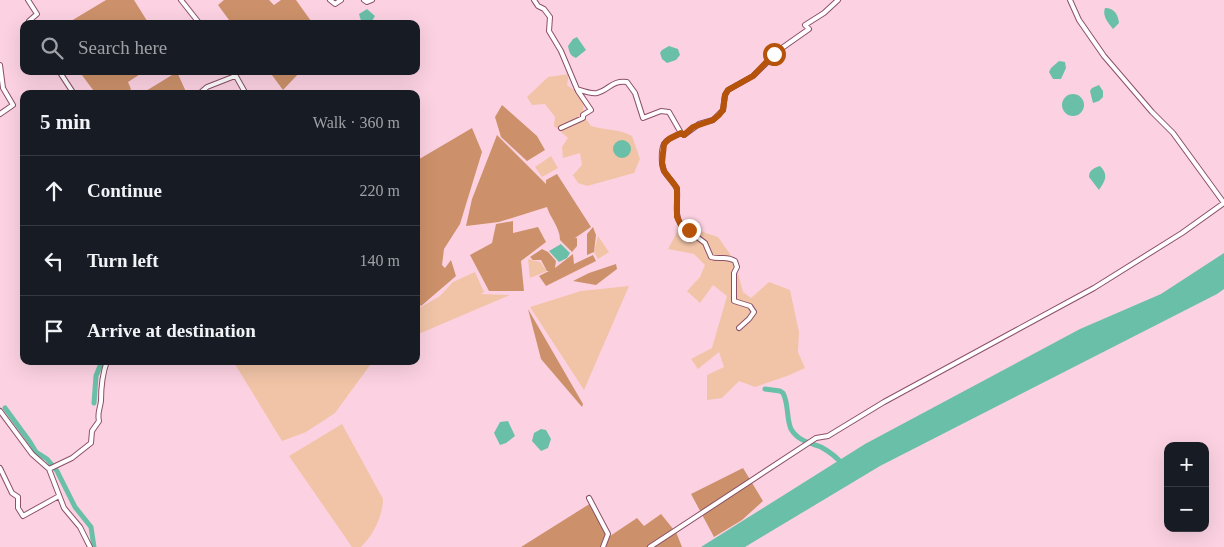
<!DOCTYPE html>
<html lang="en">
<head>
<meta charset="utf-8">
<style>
  :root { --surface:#171b24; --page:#242831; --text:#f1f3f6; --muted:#9ea1a6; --line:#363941 }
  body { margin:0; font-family:"Times New Roman",serif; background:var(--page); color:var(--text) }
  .controls { position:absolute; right:15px; bottom:15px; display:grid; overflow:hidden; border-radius:10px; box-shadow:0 5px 20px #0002 }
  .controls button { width:45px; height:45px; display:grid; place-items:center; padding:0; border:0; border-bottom:1px solid var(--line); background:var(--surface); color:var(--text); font:25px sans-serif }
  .stop { position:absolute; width:15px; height:15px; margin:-11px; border:4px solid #b45309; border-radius:50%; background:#fff }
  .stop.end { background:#b45309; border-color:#fff; box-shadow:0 1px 5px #0008 }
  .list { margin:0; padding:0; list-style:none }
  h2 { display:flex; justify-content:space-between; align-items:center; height:65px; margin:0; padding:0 20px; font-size:21px }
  h2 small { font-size:16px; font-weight:400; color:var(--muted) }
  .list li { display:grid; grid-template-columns:32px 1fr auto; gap:15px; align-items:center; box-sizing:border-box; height:70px; padding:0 20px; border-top:1px solid var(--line) }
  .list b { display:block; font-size:19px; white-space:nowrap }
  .list em { font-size:16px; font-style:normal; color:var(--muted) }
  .icon { flex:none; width:28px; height:28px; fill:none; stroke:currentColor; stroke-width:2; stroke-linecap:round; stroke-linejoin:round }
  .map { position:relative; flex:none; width:1224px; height:547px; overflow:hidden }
  .search { position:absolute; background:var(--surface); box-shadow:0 5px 20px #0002; left:20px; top:20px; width:400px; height:55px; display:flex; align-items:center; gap:12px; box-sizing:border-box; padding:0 18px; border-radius:10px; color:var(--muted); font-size:19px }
  .panel { position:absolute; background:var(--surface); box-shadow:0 5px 20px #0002; left:20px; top:90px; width:400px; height:275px; border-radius:10px }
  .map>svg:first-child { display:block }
  .green { fill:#f1c4a7 }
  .forest { fill:#cc916a }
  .water { fill:#6abfa8 }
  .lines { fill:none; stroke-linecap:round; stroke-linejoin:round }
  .canal { stroke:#6abfa8; stroke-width:5 }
  .minor-casing { stroke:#8b5068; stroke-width:6 }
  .minor { stroke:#fff; stroke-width:4 }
  .route { stroke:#b45309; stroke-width:6 }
</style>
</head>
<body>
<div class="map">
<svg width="1224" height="547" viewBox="0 0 1224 547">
  <rect width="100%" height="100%" fill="#fcd2e2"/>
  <path class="green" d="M569 74 567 85 584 97 583 115 591 126C607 131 617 128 632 136L640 159 634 173 587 186 578 183 573 175 582 165 580 153 563 158 562 147 568 138 554 126 555 117 545 104 532 105 527 97 548 77Z
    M551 156 558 168 542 177 535 167Z
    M681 225 718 237 735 261 743 292 751 298 769 282 790 290 799 332 798 352 805 368 787 376 755 387 739 381 722 398 707 400V375L724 367 719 352 698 369 691 359 712 348 727 296 713 285 700 303 687 291 700 277 705 265 694 254 668 249Z
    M598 236 609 252 598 259 594 252Z
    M528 259 540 262 547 271 530 278Z
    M475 272 484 292 481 294 510 295 416 335V310L440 296 453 282Z
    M629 286 584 390 530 307 581 291Z
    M233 361H373L335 413 306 432 282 441Z
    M342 424 383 499C383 515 373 536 361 547H352L289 456Z"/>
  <path class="forest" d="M106 0H134L149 24H66Z
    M224 0H269L274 5 281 0H296L311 21 321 24H232L218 5Z
    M79 71H145L128 82 131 89 126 94H96Z
    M269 71H301L283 90Z
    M177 72 187 94H141Z
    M502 105 537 136 545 150 527 161 501 137 495 117Z
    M472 128 482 152 460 224 444 249 442 265 445 268 451 260 456 276 421 306 416 301 418 296H416V235L421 240 416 234V161Z
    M497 135 546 184V180L557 174 591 227 575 238H577V246L572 252 560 240C560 227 550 218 547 207L499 222 466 226 472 199Z
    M513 221V233L538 227 546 242 521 261 524 291H489L470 255 492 243 496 224Z
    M593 227 596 235 594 252 587 255V234Z
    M542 249 548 252 556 261 555 268 573 254 574 264 593 255 596 261 546 286 539 276 549 271H547L541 260H533L530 257Z
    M616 264 617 269 596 285 573 281 589 273Z
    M528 309 583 404 582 407 541 359Z
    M743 468 763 501 742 520 714 537 691 494Z
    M591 503 607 534 602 547H521Z
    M661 514 674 530 648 547H604L608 535 610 536 637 518 644 526Z
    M676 532 682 547H651Z"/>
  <path class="water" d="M1105 8C1115 8 1118 15 1119 23L1113 29C1108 23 1102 16 1105 8Z
    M367 9 375 16 370 24H362L359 14Z
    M577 37 586 50 576 58C570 56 569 51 568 46L573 39Z
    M669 46 678 49 680 55 676 60 667 63 662 59 660 53 662 50Z
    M1059 61 1065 62 1066 68 1061 79H1053L1049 72 1051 68Z
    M1099 85 1103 91V97L1099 101 1093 103 1090 91 1092 88Z
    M1062 105a11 11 0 1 1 22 0a11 11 0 1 1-22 0Z
    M613 149a9 9 0 1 1 18 0a9 9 0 1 1-18 0Z
    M1100 166C1109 175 1105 181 1099 190L1089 177C1089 170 1094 168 1100 166Z
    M561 244 570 253 567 258 559 262 549 251Z
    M1224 253V289L1217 294 880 466 745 547H701L865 444 1080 329 1161 294Z
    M508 421 515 436 506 443 500 445 494 433 500 422Z
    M541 429 546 430 551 439 548 448 541 451 532 441 534 433Z"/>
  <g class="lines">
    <path class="canal" d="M765 389 780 391 783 393C789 404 786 418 791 429 798 441 810 443 821 447 830 452 837 457 843 465
      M94 403 96 376 102 361
      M5 408 30 442 36 452 47 459 57 471 75 507 91 527 94 547"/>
    <defs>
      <path id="minor" d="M28 0 37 14 29 21 31 24
        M181 0 200 24
        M330 0 335 4 341 0
        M364 0 367 2 372 0
        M534 0 538 6 544 9 550 17 549 31 561 51 577 89C583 91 591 94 597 93 609 90 612 80 627 82L635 93 643 118 661 111 669 112 681 133
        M1070 0 1079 20 1104 56 1152 112 1173 133 1224 203
        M0 65 3 88 13 105 0 114
        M59 71 74 94
        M233 71 246 94
        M199 94 207 87 235 76
        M561 128 583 118V115L591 110 578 91
        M739 328 749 319 754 312 750 306 734 301V273L737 267 735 261C726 255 720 260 711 257L705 243 681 225C674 214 678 203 677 190 676 184 667 177 664 171 661 164 661 150 664 144 667 138 676 136 681 133L684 135 699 124 713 120 723 110 725 95 728 90 753 76 782 48 809 29 805 25 824 13 838 0
        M0 411 32 454 49 469 64 508 80 527 90 547
        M0 468 12 493 18 497V508L23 516 59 496
        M49 469 72 458 91 443 92 431 99 421C97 413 100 409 101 401 101 387 102 375 107 361
        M589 498 608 534 603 547
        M650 547 816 438 828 436 884 402 1094 288 1182 233 1224 203"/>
    </defs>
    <use href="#minor" class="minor-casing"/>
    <use href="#minor" class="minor"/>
  </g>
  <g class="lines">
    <path class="route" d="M689 230 681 225 677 217V188L664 171 662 163 664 144 669 139 681 133 684 135 693 127 713 120 719 115 723 110 725 95 728 90 753 76 774 54"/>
  </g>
</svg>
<div class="controls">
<button>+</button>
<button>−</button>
</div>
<div class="stop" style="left:774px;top:54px"></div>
<div class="stop end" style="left:689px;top:230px"></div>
<div class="search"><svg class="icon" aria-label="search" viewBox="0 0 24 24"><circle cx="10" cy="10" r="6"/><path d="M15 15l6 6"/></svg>Search here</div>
<section class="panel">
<h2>5 min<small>Walk · 360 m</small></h2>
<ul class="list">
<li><svg class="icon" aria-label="ahead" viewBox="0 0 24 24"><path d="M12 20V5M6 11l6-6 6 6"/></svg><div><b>Continue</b></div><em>220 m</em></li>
<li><svg class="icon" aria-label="left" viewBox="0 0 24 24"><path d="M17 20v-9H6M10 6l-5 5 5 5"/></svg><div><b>Turn left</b></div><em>140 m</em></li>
<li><svg class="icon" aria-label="arrive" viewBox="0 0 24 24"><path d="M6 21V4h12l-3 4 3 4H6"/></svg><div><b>Arrive at destination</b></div></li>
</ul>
</section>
</div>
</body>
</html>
